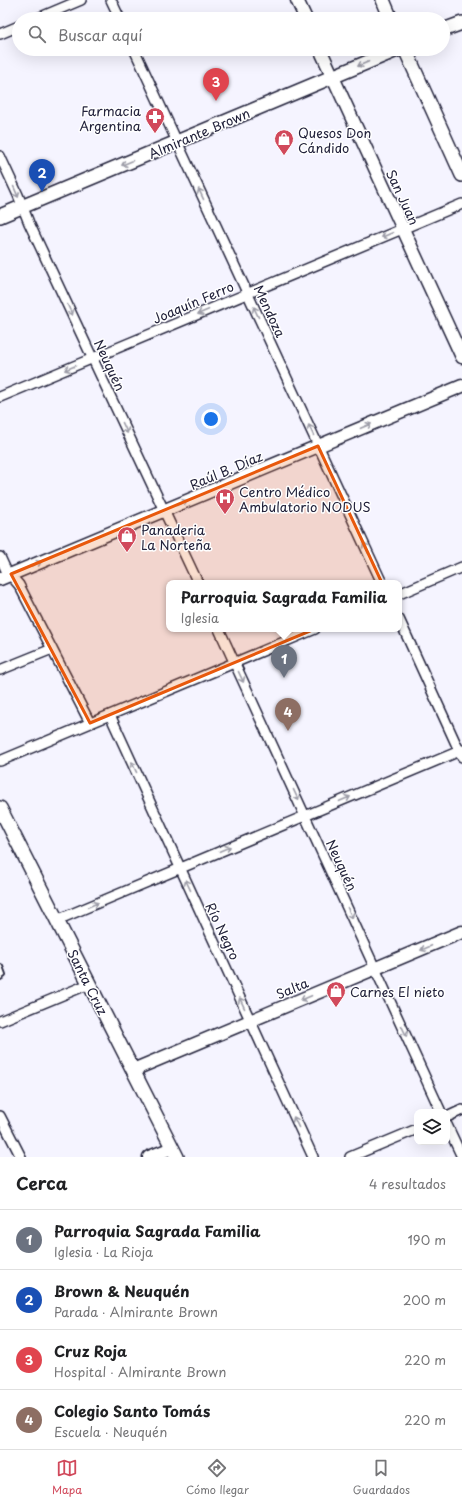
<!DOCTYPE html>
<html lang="es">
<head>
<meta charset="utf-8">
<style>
  :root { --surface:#fff; --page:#f2f2f2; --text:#202124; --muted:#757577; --line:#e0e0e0; --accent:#d1495b }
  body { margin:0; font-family:"Playpen Sans",sans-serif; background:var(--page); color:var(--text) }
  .controls { position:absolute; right:12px; bottom:12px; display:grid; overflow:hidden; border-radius:8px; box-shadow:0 4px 16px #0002 }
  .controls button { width:36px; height:36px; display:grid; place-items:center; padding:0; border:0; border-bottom:1px solid var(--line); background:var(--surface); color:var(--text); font:20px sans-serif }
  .you { position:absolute; left:211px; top:419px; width:14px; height:14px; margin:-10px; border:3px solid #fff; border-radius:50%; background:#1a73e8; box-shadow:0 0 0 6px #1a73e833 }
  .badge { display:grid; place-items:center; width:26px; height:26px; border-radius:50%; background:var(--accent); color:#fff; font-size:13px; font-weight:700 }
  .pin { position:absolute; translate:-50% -33px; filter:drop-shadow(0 1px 2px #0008) }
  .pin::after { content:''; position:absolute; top:21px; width:14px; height:12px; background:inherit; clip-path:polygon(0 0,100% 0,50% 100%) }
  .popup { position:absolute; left:166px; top:580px; width:236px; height:52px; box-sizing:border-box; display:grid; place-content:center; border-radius:8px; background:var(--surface); filter:drop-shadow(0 1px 3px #0005); font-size:13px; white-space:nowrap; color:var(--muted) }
  .popup b { font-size:15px; color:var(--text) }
  .popup::after { content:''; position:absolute; left:50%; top:100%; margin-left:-8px; border:8px solid transparent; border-top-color:var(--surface) }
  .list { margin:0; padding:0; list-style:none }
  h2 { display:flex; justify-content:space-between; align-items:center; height:52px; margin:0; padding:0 16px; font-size:17px }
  h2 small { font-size:13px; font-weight:400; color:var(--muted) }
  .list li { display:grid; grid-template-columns:26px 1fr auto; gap:12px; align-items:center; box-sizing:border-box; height:60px; padding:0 16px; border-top:1px solid var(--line) }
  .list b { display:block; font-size:15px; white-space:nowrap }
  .list p { margin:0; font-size:13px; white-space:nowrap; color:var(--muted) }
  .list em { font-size:13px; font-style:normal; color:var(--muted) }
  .icon { flex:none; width:22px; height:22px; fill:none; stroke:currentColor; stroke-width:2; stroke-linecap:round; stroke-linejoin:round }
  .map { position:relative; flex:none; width:462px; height:1157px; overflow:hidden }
  .search { position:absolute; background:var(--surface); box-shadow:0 4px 16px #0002; left:12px; right:12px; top:12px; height:44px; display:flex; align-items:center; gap:10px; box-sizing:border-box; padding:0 14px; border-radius:22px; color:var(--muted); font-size:15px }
  .sheet { height:292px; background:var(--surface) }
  nav { display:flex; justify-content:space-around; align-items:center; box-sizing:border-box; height:56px; border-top:1px solid var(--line); background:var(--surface); font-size:11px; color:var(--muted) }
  nav a { display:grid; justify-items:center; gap:2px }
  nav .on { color:var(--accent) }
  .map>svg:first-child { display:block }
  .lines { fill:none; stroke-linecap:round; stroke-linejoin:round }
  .service-casing { stroke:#22223b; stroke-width:8 }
  .minor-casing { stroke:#22223b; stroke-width:12 }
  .tertiary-casing { stroke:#22223b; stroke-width:15 }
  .secondary-casing { stroke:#22223b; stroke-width:16 }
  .service { stroke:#fff; stroke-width:4.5 }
  .minor { stroke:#fff; stroke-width:9 }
  .tertiary { stroke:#fff; stroke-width:12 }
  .secondary { stroke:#fff; stroke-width:13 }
  .oneway { stroke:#9c9ca7 }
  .marked { fill:#e8590c; fill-opacity:0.2; stroke:#e8590c; stroke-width:3; stroke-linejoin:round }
  .labels { text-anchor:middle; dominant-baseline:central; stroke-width:3; stroke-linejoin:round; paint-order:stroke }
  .poi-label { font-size:13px; fill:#22223b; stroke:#fff; text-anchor:start }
  .street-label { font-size:13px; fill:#22223b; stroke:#fff }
</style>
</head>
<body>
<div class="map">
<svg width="462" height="1157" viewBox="0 0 462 1157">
  <rect width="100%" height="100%" fill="#f5f4ff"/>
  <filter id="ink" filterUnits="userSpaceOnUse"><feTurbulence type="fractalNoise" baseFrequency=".025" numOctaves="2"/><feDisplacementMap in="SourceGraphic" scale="8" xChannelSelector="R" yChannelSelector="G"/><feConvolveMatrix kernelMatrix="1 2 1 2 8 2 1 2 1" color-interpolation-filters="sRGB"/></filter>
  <g filter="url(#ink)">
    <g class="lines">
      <defs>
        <path id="service" d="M0 967 3 975 0 977"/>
        <path id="minor" d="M111 0 120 19
          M36 19 81 0
          M0 34 19 26
          M134 49 382 583
          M0 156 18 195 29 223 198 583
          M0 397 462 204
          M0 557 6 570 19 585 90 723
          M399 594 462 567
          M399 619 462 757
          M219 629 441 1112
          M0 670 52 649
          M110 715 313 1157
          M0 761 315 629
          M57 920 462 750
          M0 1021 89 984
          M0 1116 21 1157
          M447 1117 462 1110
          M447 1125 462 1157
          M350 1157 417 1129"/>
        <path id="tertiary" d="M297 0 306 19
          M320 49 462 357
          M0 579 462 386
          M133 1070 462 932
          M149 1157 172 1148"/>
        <path id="secondary" d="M383 0 391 19
          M443 30 462 23
          M405 49 462 175
          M0 216 399 49
          M0 808 177 1157"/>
      </defs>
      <use href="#service" class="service-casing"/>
      <use href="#minor" class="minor-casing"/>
      <use href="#tertiary" class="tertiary-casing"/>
      <use href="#secondary" class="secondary-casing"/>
      <use href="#service" class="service"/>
      <use href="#minor" class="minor"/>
      <use href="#tertiary" class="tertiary"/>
      <use href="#secondary" class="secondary"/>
    </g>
    <defs><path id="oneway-shaft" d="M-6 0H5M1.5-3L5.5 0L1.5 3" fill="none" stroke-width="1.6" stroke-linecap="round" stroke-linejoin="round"/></defs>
    <g class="oneway">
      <use href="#oneway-shaft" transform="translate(363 64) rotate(157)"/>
      <use href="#oneway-shaft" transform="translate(127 163) rotate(157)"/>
      <use href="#oneway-shaft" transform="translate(16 192) rotate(66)"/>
      <use href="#oneway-shaft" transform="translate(201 194) rotate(-115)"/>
      <use href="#oneway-shaft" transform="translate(387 235) rotate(157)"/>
      <use href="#oneway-shaft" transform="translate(70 310) rotate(65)"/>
      <use href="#oneway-shaft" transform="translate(203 312) rotate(157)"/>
      <use href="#oneway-shaft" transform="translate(256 312) rotate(-115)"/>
      <use href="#oneway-shaft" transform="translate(70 368) rotate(157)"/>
      <use href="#oneway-shaft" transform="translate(366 426) rotate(-23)"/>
      <use href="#oneway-shaft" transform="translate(125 428) rotate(65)"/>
      <use href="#oneway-shaft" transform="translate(311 430) rotate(-115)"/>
      <use href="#oneway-shaft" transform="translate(182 503) rotate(-23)"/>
      <use href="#oneway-shaft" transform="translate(366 548) rotate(-115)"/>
      <use href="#oneway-shaft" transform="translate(36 564) rotate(-23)"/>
      <use href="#oneway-shaft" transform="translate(241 677) rotate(65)"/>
      <use href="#oneway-shaft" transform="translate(134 767) rotate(-115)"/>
      <use href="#oneway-shaft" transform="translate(296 795) rotate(65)"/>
      <use href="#oneway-shaft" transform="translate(345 799) rotate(-23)"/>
      <use href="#oneway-shaft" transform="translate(225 849) rotate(-23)"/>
      <use href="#oneway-shaft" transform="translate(188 885) rotate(-115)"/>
      <use href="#oneway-shaft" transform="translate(93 905) rotate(-23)"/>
      <use href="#oneway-shaft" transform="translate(350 913) rotate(65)"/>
      <use href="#oneway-shaft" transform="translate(426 948) rotate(157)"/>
      <use href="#oneway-shaft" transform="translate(306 998) rotate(157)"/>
      <use href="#oneway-shaft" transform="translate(242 1003) rotate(-115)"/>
      <use href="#oneway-shaft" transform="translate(404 1031) rotate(65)"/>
      <use href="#oneway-shaft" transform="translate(296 1122) rotate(-115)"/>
    </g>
  </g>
  <path class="marked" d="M318 446 389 598 90 723 11 574Z"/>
  <defs>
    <symbol id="pharmacy-pin" viewBox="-11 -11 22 30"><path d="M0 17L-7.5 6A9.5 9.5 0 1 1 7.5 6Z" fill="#d1495b" stroke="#fff"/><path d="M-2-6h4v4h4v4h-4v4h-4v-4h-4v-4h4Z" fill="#fff"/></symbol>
    <symbol id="shop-pin" viewBox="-11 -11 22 30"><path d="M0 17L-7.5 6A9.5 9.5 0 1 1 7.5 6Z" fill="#d1495b" stroke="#fff"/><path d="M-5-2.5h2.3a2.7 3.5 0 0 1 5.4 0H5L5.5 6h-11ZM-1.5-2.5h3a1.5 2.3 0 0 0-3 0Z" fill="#fff"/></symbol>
    <symbol id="hospital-pin" viewBox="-11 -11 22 30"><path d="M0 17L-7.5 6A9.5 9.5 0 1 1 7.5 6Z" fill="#d1495b" stroke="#fff"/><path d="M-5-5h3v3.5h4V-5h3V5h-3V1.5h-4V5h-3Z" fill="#fff"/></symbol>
  </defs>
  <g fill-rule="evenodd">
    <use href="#pharmacy-pin" x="144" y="106" width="22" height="30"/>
    <use href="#shop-pin" x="273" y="128" width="22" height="30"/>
    <use href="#hospital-pin" x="214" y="487" width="22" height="30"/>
    <use href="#shop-pin" x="116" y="525" width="22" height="30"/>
    <use href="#shop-pin" x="325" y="980" width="22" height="30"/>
  </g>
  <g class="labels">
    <g class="poi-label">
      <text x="141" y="110" text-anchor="end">Farmacia<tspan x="141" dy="15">Argentina</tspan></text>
      <text x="298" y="132">Quesos Don<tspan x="298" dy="15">Cándido</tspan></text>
      <text x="239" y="491">Centro Médico<tspan x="239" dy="15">Ambulatorio NODUS</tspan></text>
      <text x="141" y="529">Panaderia<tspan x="141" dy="15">La Norteña</tspan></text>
      <text x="350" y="991">Carnes El nieto</text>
    </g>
    <g class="street-label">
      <text transform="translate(199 133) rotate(-23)">Almirante Brown</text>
      <text transform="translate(403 197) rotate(65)">San Juan</text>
      <text transform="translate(193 302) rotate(-23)">Joaquín Ferro</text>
      <text transform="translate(270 311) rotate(65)">Mendoza</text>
      <text transform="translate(110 365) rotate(65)">Neuquén</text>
      <text transform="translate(226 470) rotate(-23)">Raúl B. Díaz</text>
      <text transform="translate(342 865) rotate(65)">Neuquén</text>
      <text transform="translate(223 931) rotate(65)">Río Negro</text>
      <text transform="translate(88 982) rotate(63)">Santa Cruz</text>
      <text transform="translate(292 988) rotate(-23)">Salta</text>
    </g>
  </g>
</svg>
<div class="controls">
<button><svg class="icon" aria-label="layers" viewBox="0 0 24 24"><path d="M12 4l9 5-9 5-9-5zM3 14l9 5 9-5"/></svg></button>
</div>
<div class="you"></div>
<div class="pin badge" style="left:284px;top:678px;background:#6b7280">1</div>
<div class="popup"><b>Parroquia Sagrada Familia</b>Iglesia</div>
<div class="pin badge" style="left:42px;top:192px;background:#1a4fb4">2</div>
<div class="pin badge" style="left:216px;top:101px;background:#e0444e">3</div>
<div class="pin badge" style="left:288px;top:731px;background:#8d6e63">4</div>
<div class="search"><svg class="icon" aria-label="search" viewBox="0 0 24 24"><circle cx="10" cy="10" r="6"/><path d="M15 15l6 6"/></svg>Buscar aquí</div>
</div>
<section class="sheet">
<h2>Cerca<small>4 resultados</small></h2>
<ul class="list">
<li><span class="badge" style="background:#6b7280">1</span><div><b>Parroquia Sagrada Familia</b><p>Iglesia · La Rioja</p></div><em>190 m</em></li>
<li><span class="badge" style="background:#1a4fb4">2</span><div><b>Brown &amp; Neuquén</b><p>Parada · Almirante Brown</p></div><em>200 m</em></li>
<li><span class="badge" style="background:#e0444e">3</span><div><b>Cruz Roja</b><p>Hospital · Almirante Brown</p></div><em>220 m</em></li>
<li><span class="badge" style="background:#8d6e63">4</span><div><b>Colegio Santo Tomás</b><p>Escuela · Neuquén</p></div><em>220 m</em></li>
</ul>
</section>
<nav>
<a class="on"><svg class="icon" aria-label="map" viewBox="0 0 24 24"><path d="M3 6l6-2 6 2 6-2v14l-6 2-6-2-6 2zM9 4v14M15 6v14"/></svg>Mapa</a>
<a><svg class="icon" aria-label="directions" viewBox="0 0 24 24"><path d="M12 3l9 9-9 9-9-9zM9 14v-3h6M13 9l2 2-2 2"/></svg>Cómo llegar</a>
<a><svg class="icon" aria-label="saved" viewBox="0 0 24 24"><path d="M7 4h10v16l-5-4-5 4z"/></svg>Guardados</a>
</nav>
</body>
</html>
